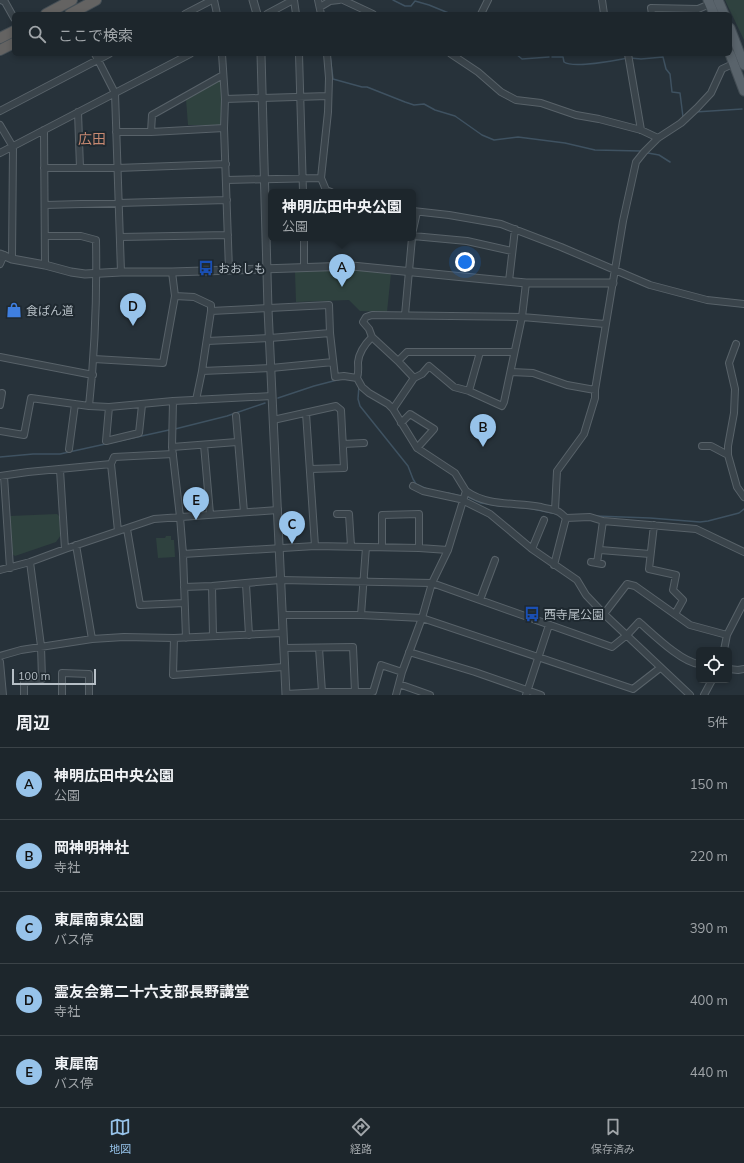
<!DOCTYPE html>
<html lang="ja">
<head>
<meta charset="utf-8">
<style>
  :root { --surface:#1d262c; --page:#2a3238; --text:#f1f3f6; --muted:#a0a5a9; --line:#3b4348; --accent:#97c3ea }
  body { margin:0; font-family:Mulish,"Noto Sans JP",sans-serif; background:var(--page); color:var(--text) }
  .controls { position:absolute; right:12px; bottom:12px; display:grid; overflow:hidden; border-radius:6px; box-shadow:0 2px 6px #0003 }
  .controls button { width:36px; height:36px; display:grid; place-items:center; padding:0; border:0; border-bottom:1px solid var(--line); background:var(--surface); color:var(--text); font:20px sans-serif }
  .scale { position:absolute; left:12px; bottom:10px; width:84px; box-sizing:border-box; padding-left:4px; border:2px solid #b6bfc6; border-top:0; font-size:11px; line-height:14px; white-space:nowrap; color:#b6bfc6; -webkit-text-stroke:3px #1f2930; paint-order:stroke }
  .you { position:absolute; left:465px; top:262px; width:14px; height:14px; margin:-10px; border:3px solid #fff; border-radius:50%; background:#1a73e8; box-shadow:0 0 0 6px #1a73e833 }
  .badge { display:grid; place-items:center; width:26px; height:26px; border-radius:50%; background:var(--accent); color:#111; font-size:13px; font-weight:700 }
  .pin { position:absolute; translate:-50% -33px; filter:drop-shadow(0 1px 2px #0008) }
  .pin::after { content:''; position:absolute; top:21px; width:14px; height:12px; background:inherit; clip-path:polygon(0 0,100% 0,50% 100%) }
  .popup { position:absolute; left:268px; top:189px; width:148px; height:52px; box-sizing:border-box; display:grid; place-content:center; border-radius:6px; background:var(--surface); filter:drop-shadow(0 1px 3px #0005); font-size:13px; white-space:nowrap; color:var(--muted) }
  .popup b { font-size:15px; color:var(--text) }
  .popup::after { content:''; position:absolute; left:50%; top:100%; margin-left:-8px; border:8px solid transparent; border-top-color:var(--surface) }
  .list { margin:0; padding:0; list-style:none }
  h2 { display:flex; justify-content:space-between; align-items:center; height:52px; margin:0; padding:0 16px; font-size:17px }
  h2 small { font-size:13px; font-weight:400; color:var(--muted) }
  .list li { display:grid; grid-template-columns:26px 1fr auto; gap:12px; align-items:center; box-sizing:border-box; height:72px; padding:0 16px; border-top:1px solid var(--line) }
  .list b { display:block; font-size:15px; white-space:nowrap }
  .list p { margin:0; font-size:13px; white-space:nowrap; color:var(--muted) }
  .list em { font-size:13px; font-style:normal; color:var(--muted) }
  .icon { flex:none; width:22px; height:22px; fill:none; stroke:currentColor; stroke-width:2; stroke-linecap:round; stroke-linejoin:round }
  .map { position:relative; flex:none; width:744px; height:695px; overflow:hidden }
  .search { position:absolute; background:var(--surface); box-shadow:0 2px 6px #0003; left:12px; right:12px; top:12px; height:44px; display:flex; align-items:center; gap:10px; box-sizing:border-box; padding:0 14px; border-radius:6px; color:var(--muted); font-size:15px }
  .sheet { height:412px; background:var(--surface) }
  nav { display:flex; justify-content:space-around; align-items:center; box-sizing:border-box; height:56px; border-top:1px solid var(--line); background:var(--surface); font-size:11px; color:var(--muted) }
  nav a { display:grid; justify-items:center; gap:2px }
  nav .on { color:var(--accent) }
  .map>svg:first-child { display:block }
  .green { fill:#2f423f }
  .lines { fill:none; stroke-linecap:round; stroke-linejoin:round }
  .stream { stroke:#3f5261; stroke-width:1.5 }
  .minor-casing { stroke:#586269; stroke-width:8 }
  .tertiary-casing { stroke:#586269; stroke-width:9 }
  .primary-casing { stroke:#434d54; stroke-width:11 }
  .trunk-casing { stroke:#454f56; stroke-width:12 }
  .minor { stroke:#3a444b; stroke-width:6 }
  .tertiary { stroke:#3a444b; stroke-width:7 }
  .primary { stroke:#59636b; stroke-width:9 }
  .trunk { stroke:#646362; stroke-width:10 }
  .labels { text-anchor:middle; dominant-baseline:central; stroke-width:4; stroke-linejoin:round; paint-order:stroke }
  .poi-label { font-size:12px; fill:#b6bfc6; stroke:#1f2930; text-anchor:start }
  .quarter-label { font-size:14px; fill:#c78971; stroke:#1f2930 }
</style>
</head>
<body>
<div class="map">
<svg width="744" height="695" viewBox="0 0 744 695">
  <rect width="100%" height="100%" fill="#27323a"/>
  <path class="green" d="M725 0H744V40Z
    M220 79 222 97 221 125H188L186 99Z
    M356 269 391 273 387 312 360 311 349 300 296 302 295 272Z
    M57 514 59 516 61 535 56 542 15 556 11 553 10 516Z
    M166 536H171V540H174L175 557 158 558 156 538H165Z"/>
  <g class="lines">
    <path class="stream" d="M393 0 405 6H411L415 1 429 5 451 14
      M516 54 522 59 549 57
      M330 55 333 79 362 87H367L405 102 414 105 424 104 435 110 455 116 482 135 494 140 518 137 565 143 595 150 641 151
      M552 57H563L564 62C574 69 615 60 628 58
      M630 58 641 59 663 57 666 69 670 74 672 92 680 93 683 117
      M695 112 742 109
      M648 153 659 155 670 162
      M359 386 358 399 360 406 408 466 413 479 416 484 427 489
      M278 398 314 386 341 379
      M175 429 227 416 265 403
      M0 457 33 454H60L169 430
      M448 493 460 496
      M468 497 481 503 500 506
      M528 508 557 514
      M595 516 650 518 700 522 708 521 739 513 744 509"/>
    <defs>
      <path id="minor" d="M1 0 5 2 14 18
        M214 0 217 14
        M294 0 296 14
        M318 0 321 14
        M343 0 373 14
        M602 0 604 14
        M320 7 330 1 339 0
        M185 14 212 0
        M267 14 293 0
        M481 14 488 0
        M652 14 651 8 698 9 710 4
        M95 54 115 93 121 272
        M222 54 225 99 224 128 229 270
        M299 54 303 192
        M327 54 329 78 328 112 321 178 326 190 331 192
        M451 54 478 72 501 92 516 100 541 103 576 115 599 119 641 130 658 138
        M628 54 641 130
        M225 99 328 96
        M0 111 109 54
        M78 112 80 168
        M0 125 13 147 12 259
        M44 130 45 265
        M116 132H151L224 128
        M151 132 152 115 223 75
        M0 153 190 54
        M44 168H117L226 164
        M226 180 321 178
        M45 205 227 200
        M413 211 449 215 501 224 561 247 650 285 707 300 744 304
        M413 230 417 212
        M46 236H81L96 240C97 295 95 351 89 406
        M413 236 467 241 512 251
        M120 237 228 235
        M304 238V268
        M0 264 4 255
        M509 281 515 229
        M175 296 194 297 211 305V311L202 371 271 368 333 362
        M211 311 329 305 330 333 335 377 344 376 357 378
        M405 315 412 238
        M372 337 398 361 414 378 422 374 429 366 454 387 469 391
        M207 341 270 338 330 333
        M736 344 729 363 735 389 734 413 728 446V455L737 487 744 497
        M480 352 469 391 502 406 504 402 522 317 526 283
        M0 357 93 375
        M94 359 163 363 175 296 172 272
        M398 361 407 352H514
        M511 372 533 373 567 385 595 390 623 221 636 162 644 152 658 138 681 123 697 108 711 93 722 69 737 62
        M196 400 202 371
        M173 401 172 447 180 517 183 554 186 638
        M0 405 2 393
        M109 407 106 441 139 433 142 405
        M393 409 414 378
        M306 413 315 546
        M236 416 244 512
        M273 420 336 406 341 410 344 468 310 469
        M401 423 410 414 434 429 417 448
        M0 431 24 435 31 398 89 406 109 407 173 401 272 396
        M343 444 364 443
        M204 445 210 514
        M702 446H711L728 455
        M172 447 237 442
        M69 449 75 404
        M60 470 65 549
        M0 476 28 472 111 464
        M4 476 10 568
        M413 486 423 491 460 499 490 514 532 549 577 580 586 595 604 614 690 695
        M466 491 455 473 417 448 393 409 388 404 369 393 362 387 357 378C359 372 358 368 358 362 359 352 365 344 372 337L369 329 363 322 366 317 372 315 522 317 605 324
        M555 510 557 471 584 434 595 398V390
        M337 514H349L351 546
        M654 525 649 569 676 575 673 590 683 600 675 614
        M127 529 140 605 184 603
        M118 531 111 464 114 457 173 454
        M76 545 92 639
        M382 547V515L419 514V548
        M532 549 544 520
        M600 550 650 554
        M183 554 315 546 419 548 448 550
        M591 562 602 564
        M597 563 603 521
        M554 565 566 518
        M0 570 30 562 65 549 154 519 278 510
        M246 584 249 635
        M212 586 213 636
        M184 587 212 586 280 580 432 583 612 647 627 635 639 622C653 634 681 662 699 664
        M480 600 495 560
        M604 614 627 584 635 586 690 625 727 635
        M282 615H361L422 618 633 689 660 668
        M361 615 366 547
        M174 638 173 675 284 667
        M284 648 353 647 355 692
        M319 648 322 692
        M724 650 727 635 744 602
        M409 652 475 672 541 695
        M0 656 21 650 92 639 124 637 174 638 283 633
        M0 662 3 695
        M729 669 738 670 744 669
        M399 684 430 695
        M286 694 322 692H373L381 665 402 672
        M24 695V682L42 679 41 646 30 562
        M62 695V673L89 674V695
        M396 695 402 672 422 618 432 583 448 550 466 491C488 507 516 502 541 507 547 509 554 509 559 512 562 514 564 516 566 518L590 517 603 521 696 529 744 552
        M526 695 549 625
        M704 695 712 680"/>
      <path id="tertiary" d="M253 0 257 14
        M261 54 268 309 286 695
        M0 254 12 259 45 265 71 272 85 274 121 272H172L352 266 526 283H613"/>
      <path id="primary" d="M708 0 714 14
        M718 0 724 14
        M730 28 744 65
        M730 54 744 91"/>
      <path id="trunk" d="M46 14 72 0
        M70 14 96 0
        M0 38 14 31
        M0 50 14 43"/>
    </defs>
    <use href="#minor" class="minor-casing"/>
    <use href="#tertiary" class="tertiary-casing"/>
    <use href="#primary" class="primary-casing"/>
    <use href="#trunk" class="trunk-casing"/>
    <use href="#minor" class="minor"/>
    <use href="#tertiary" class="tertiary"/>
    <use href="#primary" class="primary"/>
    <use href="#trunk" class="trunk"/>
  </g>
  <defs>
    <symbol id="bus-bare" viewBox="-9 -9 18 18"><path d="M-5-6H5V4H4V6H2V4H-2V6H-4V4H-5ZM-3.5-4V0h7V-4ZM-3.5 1.2v1.5H-2V1.2ZM2 1.2v1.5H3.5V1.2Z" fill="#1a4fb4" stroke="#1f2930" stroke-width="2.5" paint-order="stroke"/></symbol>
    <symbol id="shop-bare" viewBox="-9 -9 18 18"><path d="M-5-2.5h2.3a2.7 3.5 0 0 1 5.4 0H5L5.5 6h-11ZM-1.5-2.5h3a1.5 2.3 0 0 0-3 0Z" fill="#3f7fe0" stroke="#1f2930" stroke-width="2.5" paint-order="stroke"/></symbol>
  </defs>
  <g fill-rule="evenodd">
    <use href="#bus-bare" x="195" y="257" width="22" height="22"/>
    <use href="#shop-bare" x="3" y="299" width="22" height="22"/>
    <use href="#bus-bare" x="521" y="603" width="22" height="22"/>
  </g>
  <g class="labels">
    <g class="poi-label">
      <text x="218" y="268">おおしも</text>
      <text x="26" y="310">食ぱん道</text>
      <text x="544" y="614">西寺尾公園</text>
    </g>
    <g class="quarter-label">
      <text x="92" y="139">広田</text>
    </g>
  </g>
</svg>
<div class="controls">
<button><svg class="icon" aria-label="locate" viewBox="0 0 24 24"><circle cx="12" cy="12" r="6"/><path d="M12 2v4M12 18v4M2 12h4M18 12h4"/></svg></button>
</div>
<div class="scale">100 m</div>
<div class="you"></div>
<div class="pin badge" style="left:342px;top:287px">A</div>
<div class="popup"><b>神明広田中央公園</b>公園</div>
<div class="pin badge" style="left:483px;top:447px">B</div>
<div class="pin badge" style="left:292px;top:544px">C</div>
<div class="pin badge" style="left:133px;top:326px">D</div>
<div class="pin badge" style="left:196px;top:520px">E</div>
<div class="search"><svg class="icon" aria-label="search" viewBox="0 0 24 24"><circle cx="10" cy="10" r="6"/><path d="M15 15l6 6"/></svg>ここで検索</div>
</div>
<section class="sheet">
<h2>周辺<small>5件</small></h2>
<ul class="list">
<li><span class="badge">A</span><div><b>神明広田中央公園</b><p>公園</p></div><em>150 m</em></li>
<li><span class="badge">B</span><div><b>岡神明神社</b><p>寺社</p></div><em>220 m</em></li>
<li><span class="badge">C</span><div><b>東犀南東公園</b><p>バス停</p></div><em>390 m</em></li>
<li><span class="badge">D</span><div><b>霊友会第二十六支部長野講堂</b><p>寺社</p></div><em>400 m</em></li>
<li><span class="badge">E</span><div><b>東犀南</b><p>バス停</p></div><em>440 m</em></li>
</ul>
</section>
<nav>
<a class="on"><svg class="icon" aria-label="map" viewBox="0 0 24 24"><path d="M3 6l6-2 6 2 6-2v14l-6 2-6-2-6 2zM9 4v14M15 6v14"/></svg>地図</a>
<a><svg class="icon" aria-label="directions" viewBox="0 0 24 24"><path d="M12 3l9 9-9 9-9-9zM9 14v-3h6M13 9l2 2-2 2"/></svg>経路</a>
<a><svg class="icon" aria-label="saved" viewBox="0 0 24 24"><path d="M7 4h10v16l-5-4-5 4z"/></svg>保存済み</a>
</nav>
</body>
</html>
